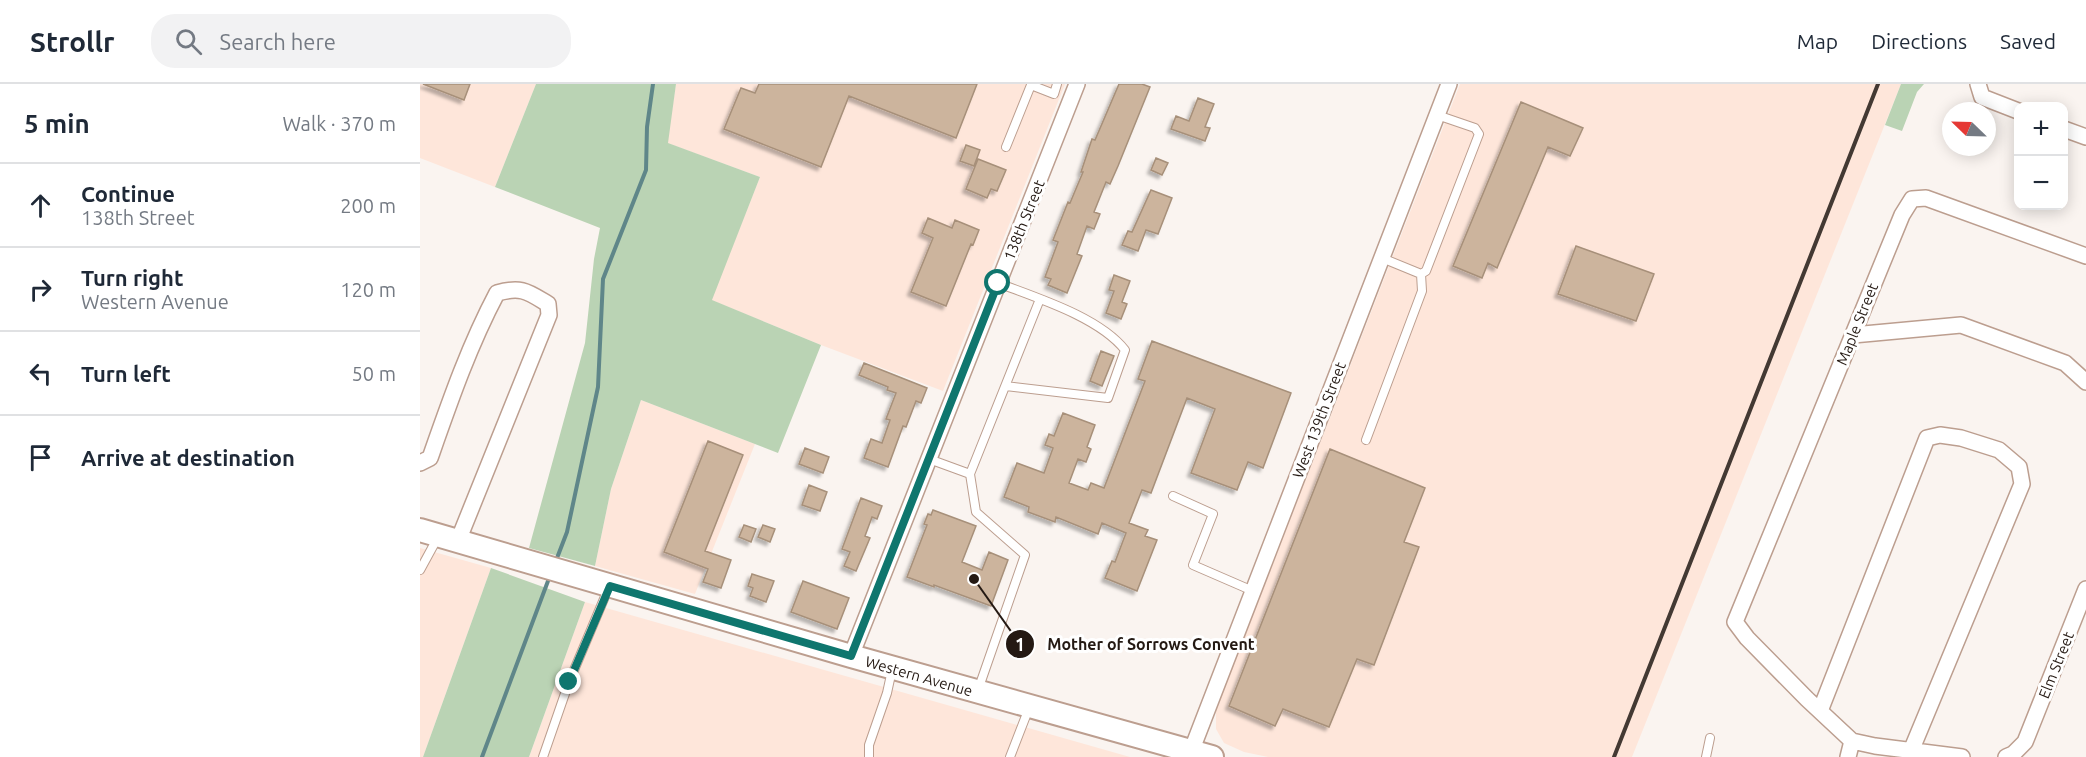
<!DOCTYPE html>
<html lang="en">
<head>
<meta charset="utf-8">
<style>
  :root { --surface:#fff; --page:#f2f2f3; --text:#1f2937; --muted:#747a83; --line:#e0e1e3 }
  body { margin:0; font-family:Ubuntu,sans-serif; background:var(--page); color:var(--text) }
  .controls { position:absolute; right:18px; top:18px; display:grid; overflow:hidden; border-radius:12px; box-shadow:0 3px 15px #0003 }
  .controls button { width:54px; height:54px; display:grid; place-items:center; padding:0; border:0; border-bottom:2px solid var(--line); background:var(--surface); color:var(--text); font:30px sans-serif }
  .compass { position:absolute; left:1522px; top:18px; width:54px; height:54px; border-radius:50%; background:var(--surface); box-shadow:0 3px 15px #0003; rotate:293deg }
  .stop { position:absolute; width:18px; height:18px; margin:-14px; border:4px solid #0f766e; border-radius:50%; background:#fff }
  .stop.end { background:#0f766e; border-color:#fff; box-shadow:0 2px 6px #0008 }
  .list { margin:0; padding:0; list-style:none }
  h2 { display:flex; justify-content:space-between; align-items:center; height:78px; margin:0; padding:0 24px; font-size:26px }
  h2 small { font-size:20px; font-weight:400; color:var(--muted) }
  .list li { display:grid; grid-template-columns:39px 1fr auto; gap:18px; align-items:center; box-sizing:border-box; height:84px; padding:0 24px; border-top:2px solid var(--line) }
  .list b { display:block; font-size:22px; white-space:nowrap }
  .list p { margin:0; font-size:20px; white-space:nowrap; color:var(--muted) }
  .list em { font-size:20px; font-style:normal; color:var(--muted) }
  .icon { flex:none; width:33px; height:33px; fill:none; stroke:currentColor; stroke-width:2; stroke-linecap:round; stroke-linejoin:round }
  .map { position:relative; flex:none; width:1666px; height:673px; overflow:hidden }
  header { display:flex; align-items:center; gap:36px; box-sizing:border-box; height:84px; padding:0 30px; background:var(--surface); border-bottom:2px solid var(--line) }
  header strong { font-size:28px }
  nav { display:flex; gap:33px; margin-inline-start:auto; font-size:21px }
  .search { width:420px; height:54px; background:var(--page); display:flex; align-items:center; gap:15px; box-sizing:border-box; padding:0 21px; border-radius:24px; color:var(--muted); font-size:22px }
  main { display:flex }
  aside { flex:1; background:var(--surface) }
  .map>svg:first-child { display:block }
  .built { fill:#fee6da }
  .green { fill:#bad3b4 }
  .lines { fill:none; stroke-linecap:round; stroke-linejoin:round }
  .stream { stroke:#5f8689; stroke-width:4 }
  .building { fill:#ccb49d; stroke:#a7907a; stroke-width:1.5; filter:url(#shadow) }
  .lane-casing { stroke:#bc9e8f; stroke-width:10 }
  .street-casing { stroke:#bc9e8f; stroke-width:18 }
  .secondary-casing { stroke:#bc9e8f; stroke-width:26 }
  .lane { stroke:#fff; stroke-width:8 }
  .street { stroke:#fff; stroke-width:15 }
  .secondary { stroke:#fff; stroke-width:22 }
  .rail { stroke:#433933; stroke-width:4 }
  .route { stroke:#0f766e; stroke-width:8 }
  .labels { text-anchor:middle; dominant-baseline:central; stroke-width:6; stroke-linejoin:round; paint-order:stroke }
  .street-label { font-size:15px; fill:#241913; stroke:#fff }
  .leader { fill:none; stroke:#241913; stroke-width:2 }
  .callout-dot { fill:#241913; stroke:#fff; stroke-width:2 }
  .mark-label { font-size:18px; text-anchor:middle; font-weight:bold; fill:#fff }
  .callout-label { font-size:16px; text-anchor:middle; font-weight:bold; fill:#241913; stroke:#fff; stroke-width:6; stroke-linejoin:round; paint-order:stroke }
</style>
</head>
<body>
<header>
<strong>Strollr</strong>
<div class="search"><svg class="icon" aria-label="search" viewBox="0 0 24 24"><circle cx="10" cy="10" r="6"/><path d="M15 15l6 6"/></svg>Search here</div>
<nav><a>Map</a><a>Directions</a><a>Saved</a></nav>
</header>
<main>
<aside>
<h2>5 min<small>Walk · 370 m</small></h2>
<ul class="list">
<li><svg class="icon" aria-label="ahead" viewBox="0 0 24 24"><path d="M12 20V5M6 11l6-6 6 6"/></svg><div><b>Continue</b><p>138th Street</p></div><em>200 m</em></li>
<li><svg class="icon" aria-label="right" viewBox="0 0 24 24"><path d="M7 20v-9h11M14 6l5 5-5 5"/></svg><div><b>Turn right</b><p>Western Avenue</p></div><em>120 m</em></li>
<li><svg class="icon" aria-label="left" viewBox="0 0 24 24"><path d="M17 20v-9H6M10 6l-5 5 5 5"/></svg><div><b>Turn left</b></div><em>50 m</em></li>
<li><svg class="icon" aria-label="arrive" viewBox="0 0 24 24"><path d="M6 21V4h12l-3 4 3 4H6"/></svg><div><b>Arrive at destination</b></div></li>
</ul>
</aside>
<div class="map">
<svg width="1666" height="673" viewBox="0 0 1666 673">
  <defs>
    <filter id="shadow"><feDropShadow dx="-3.5" dy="3.5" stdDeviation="1.5" flood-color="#0004"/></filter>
  </defs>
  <rect width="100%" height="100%" fill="#faf4f0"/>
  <path class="built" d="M0 0H116L75 103 0 74Z
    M256 0H645L523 307 401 261 291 216 340 93 247 59Z
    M1040 0H1481L1212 673H848L824 668 804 659 796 645V626Z
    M221 316 335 360 275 510 175 482 191 405Z
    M0 464 71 484 3 673H0Z
    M165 518 710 673H109Z"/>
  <path class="green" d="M116 0H256L248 59 340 93 292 216 401 261 358 369 221 316 191 405 175 482 109 464 165 259 174 175 180 144 75 103Z
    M1481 0H1504L1497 8 1482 47 1465 41Z
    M71 484 165 518 109 673H3Z"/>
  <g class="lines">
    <path class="stream" d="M137 474 147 448 178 303 183 195 226 86 227 43 233 0
      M62 673 128 497"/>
  </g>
  <path class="building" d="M3 0H50L44 16Z
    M339 0H557L536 54 429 12 401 83 304 45 321 4 335 9Z
    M699 0H722L730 3 698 82 690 100 686 98 674 128 680 130 674 145 667 142 657 170 662 172 647 209 628 201 631 195 625 193 638 158 633 156 648 118 650 119 663 88H661L672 55 675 56Z
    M778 14 794 20 785 43 790 44 785 57 751 45 756 32 769 37Z
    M1101 18 1163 44 1150 72 1128 63 1077 184 1068 179 1062 194 1033 182Z
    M546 61 560 66 554 82 540 77Z
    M736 74 748 79 742 91 731 86Z
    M558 75 586 86 577 107 571 105 567 114 546 105Z
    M731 106 752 114 738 150 726 146 718 167 702 161 708 147 712 148Z
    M508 134 532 144 535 136 559 146 553 161 551 160 526 222 491 208 513 154 502 149Z
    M1156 162 1234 190 1216 237 1138 210Z
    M694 191 710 197 702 218 707 220 701 235 686 229 694 207 689 206Z
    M732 257 871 309 843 384 828 378 817 406 771 389 795 325 767 314 731 409 722 406 709 439 728 446 725 452 737 456 717 507 685 494 692 477 695 478 706 449 682 439 678 450 636 433 635 438 608 428 609 423 584 413 597 379 624 389 633 364 625 361 629 350 634 352 643 329 675 341 667 363 671 365 666 378 658 375 649 399 668 406 671 399 684 404 725 297 718 295Z
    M681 267 694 272 682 302 670 297Z
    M444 279 507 304 501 319 496 317 486 343 483 342 468 383 444 374 451 355 462 359 470 336 466 335 476 309 467 306 468 303 439 291Z
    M288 357 323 371 285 467 311 476 301 504 283 498 288 485 244 468Z
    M385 364 409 373 403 389 379 380Z
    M910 365 1005 404 984 458 999 463 954 581 937 575 909 643 863 625 855 642 809 622Z
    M389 401 407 408 400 427 382 421Z
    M441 414 462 422 457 435 452 433 445 452 450 454 436 487 424 482 430 468 422 465Z
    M513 426 556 442 542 478 562 486 569 468 588 476 571 522 514 501V503L487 493 507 441 504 440 508 430 511 431Z
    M324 441 336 445 331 458 319 453Z
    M343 441 355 445 350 458 338 453Z
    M332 490 354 497 346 518 330 512 333 504 328 502Z
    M383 497 429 514 417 545 371 528Z"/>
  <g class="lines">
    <defs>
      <path id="lane" d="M586 63 611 1 634 10 637 0
        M962 174 1001 190 1006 187 1059 50 1055 44 1017 31
        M578 199C617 214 679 233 705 266L688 314 586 302
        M946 356 1002 207 1001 190
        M509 375 550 390
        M753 412 793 430 773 481 833 507
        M0 486 18 453
        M558 606 605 471 556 428 550 390 620 215
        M123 673 149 598 189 503
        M449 673V661L467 609 472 586
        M590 673 609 624
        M1286 673 1290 654"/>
      <path id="street" d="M1558 0 1562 13 1598 27
        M1644 45 1666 53
        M1433 251 1541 241 1645 279 1666 298
        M0 379 10 374C30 317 49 262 77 209 102 202 108 208 128 220L129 231 38 457
        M431 572 657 0
        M1400 627 1507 354 1520 351 1541 354 1579 366 1599 383 1602 400 1491 667
        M769 673 1029 0
        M1428 673 1432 657
        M1542 673 1455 662 1432 657 1387 615 1327 554 1315 538 1482 131 1492 115 1506 114 1666 172
        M1586 673 1593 670 1605 658 1666 505"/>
      <path id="secondary" d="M0 446 431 572 792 673"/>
    </defs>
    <use href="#lane" class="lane-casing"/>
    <use href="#street" class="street-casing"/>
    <use href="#secondary" class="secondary-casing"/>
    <use href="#lane" class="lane"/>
    <use href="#street" class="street"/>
    <use href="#secondary" class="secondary"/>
    <path class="rail" d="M1194 673 1458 0"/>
  </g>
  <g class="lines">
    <path class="route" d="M149 598 190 502 431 572 578 199"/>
  </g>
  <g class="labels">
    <g class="street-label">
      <text transform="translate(604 136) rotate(-68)">138th Street</text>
      <text transform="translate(1437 240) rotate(-68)">Maple Street</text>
      <text transform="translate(899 336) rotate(-69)">West 139th Street</text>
      <text transform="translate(1636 581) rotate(-68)">Elm Street</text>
      <text transform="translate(499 592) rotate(16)">Western Avenue</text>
    </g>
  </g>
  <path class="leader" d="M554 495L600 560"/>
  <g class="callout-dot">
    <circle cx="554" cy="495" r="6"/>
    <circle cx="600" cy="560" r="15"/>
  </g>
  <g class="mark-label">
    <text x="600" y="567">1</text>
  </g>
  <g class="callout-label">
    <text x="731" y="566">Mother of Sorrows Convent</text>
  </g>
</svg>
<div class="controls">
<button>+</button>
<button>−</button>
</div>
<svg class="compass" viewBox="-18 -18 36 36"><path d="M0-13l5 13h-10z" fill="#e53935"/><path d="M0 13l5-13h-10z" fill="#747a83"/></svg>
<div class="stop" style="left:578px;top:199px"></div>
<div class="stop end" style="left:149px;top:598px"></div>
</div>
</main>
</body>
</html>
